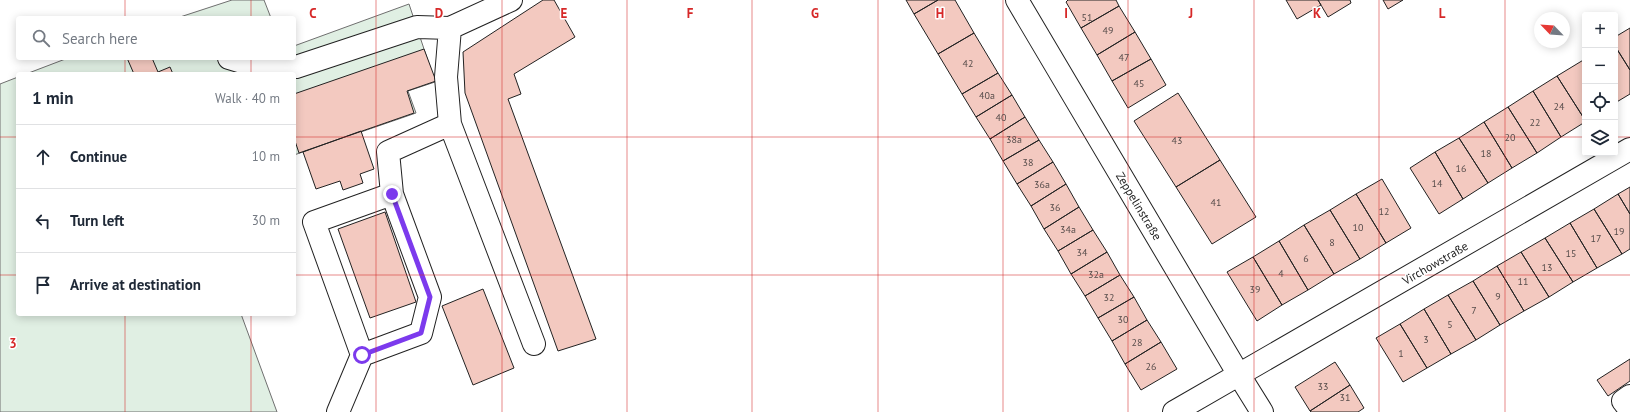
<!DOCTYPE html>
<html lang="en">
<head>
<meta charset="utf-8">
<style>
  :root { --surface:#fff; --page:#f2f2f3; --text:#1f2937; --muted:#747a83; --line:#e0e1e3 }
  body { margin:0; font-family:"PT Sans",sans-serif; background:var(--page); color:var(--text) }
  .controls { position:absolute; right:12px; top:12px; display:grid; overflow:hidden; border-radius:4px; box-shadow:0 2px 10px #0003 }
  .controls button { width:36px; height:36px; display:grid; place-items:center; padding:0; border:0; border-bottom:1px solid var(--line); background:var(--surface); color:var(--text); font:20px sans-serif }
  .compass { position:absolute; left:1534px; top:12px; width:36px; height:36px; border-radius:50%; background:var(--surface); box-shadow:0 2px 10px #0003; rotate:295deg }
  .stop { position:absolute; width:12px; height:12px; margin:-9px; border:3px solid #7c3aed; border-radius:50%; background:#fff }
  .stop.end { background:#7c3aed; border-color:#fff; box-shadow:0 1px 4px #0008 }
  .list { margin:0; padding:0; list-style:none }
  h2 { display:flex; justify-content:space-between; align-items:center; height:52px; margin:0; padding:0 16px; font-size:17px }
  h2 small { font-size:13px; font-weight:400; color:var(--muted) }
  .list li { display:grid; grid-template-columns:26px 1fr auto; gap:12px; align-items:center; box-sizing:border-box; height:64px; padding:0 16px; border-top:1px solid var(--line) }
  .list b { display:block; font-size:15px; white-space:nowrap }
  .list em { font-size:13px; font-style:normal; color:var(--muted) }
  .icon { flex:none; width:22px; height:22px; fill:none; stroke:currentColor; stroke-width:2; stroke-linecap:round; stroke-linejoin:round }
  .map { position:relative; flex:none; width:1630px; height:412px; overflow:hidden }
  .search { position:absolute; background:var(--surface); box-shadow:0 2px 10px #0003; left:16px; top:16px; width:280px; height:44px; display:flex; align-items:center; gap:10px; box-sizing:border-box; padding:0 14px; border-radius:4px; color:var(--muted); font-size:15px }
  .panel { position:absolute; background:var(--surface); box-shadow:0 2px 10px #0003; left:16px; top:72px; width:280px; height:244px; border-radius:4px }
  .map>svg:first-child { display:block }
  .green { fill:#e0efe3; stroke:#6f6f6f }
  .building { fill:#f3c9c0; stroke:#222 }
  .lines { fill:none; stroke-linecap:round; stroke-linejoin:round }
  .minor-casing { stroke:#222; stroke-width:24 }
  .minor { stroke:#fff; stroke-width:22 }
  .route { stroke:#7c3aed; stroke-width:5 }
  .grid { fill:none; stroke:#d62828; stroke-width:1; stroke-opacity:0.55 }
  .labels { text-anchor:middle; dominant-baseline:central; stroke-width:3; stroke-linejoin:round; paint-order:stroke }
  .number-label { font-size:10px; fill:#564c4a }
  .street-label { font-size:12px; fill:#222; stroke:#fff }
  .grid-label { font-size:13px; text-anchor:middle; font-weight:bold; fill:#d62828; stroke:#fff; stroke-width:3; stroke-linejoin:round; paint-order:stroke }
</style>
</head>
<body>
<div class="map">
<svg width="1630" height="412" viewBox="0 0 1630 412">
  <rect width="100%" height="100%" fill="#fff"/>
  <path class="green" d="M232 0H264L271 18H177Z
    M409 4 435 82 408 91 416 113 294 155V74H26L68 58H294V46Z
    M18 77V314H241L277 412H0V84Z"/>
  <path class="building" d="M543 0H554L575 37 514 74 521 94 508 99 596 339 558 351 465 93 463 52Z
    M906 0H938L914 14Z
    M938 0H955L974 33 938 54 914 14Z
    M1068 0H1116L1119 6 1081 28 1066 2Z
    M1286 0H1318L1321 5 1297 19Z
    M1318 0H1350L1351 3 1328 17Z
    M1383 0H1403L1388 9Z
    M1119 6 1135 32 1097 55 1081 28Z
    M1630 28V70L1615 46V37Z
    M1135 32 1151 59 1112 81 1097 55Z
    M974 33 998 73 962 94 938 54Z
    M1615 46 1630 70V94L1615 103Z
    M424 49 436 81 407 91 414 113 299 153 294 138V94Z
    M127 58H152L158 72 170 67 173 74H134Z
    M1151 59 1166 85 1128 108 1112 81Z
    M1585 59V120L1557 76Z
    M998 73 1012 95 976 117 962 94Z
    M1557 76 1585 120V122L1561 137 1533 91Z
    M1533 91 1561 137 1537 153 1508 107Z
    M1178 93 1220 160 1176 187 1134 121Z
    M1012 95 1025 117 990 139 976 117Z
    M1508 107 1537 153 1512 168 1484 122Z
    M1025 117 1039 140 1003 161 990 139Z
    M1484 122 1512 168 1488 183 1459 138Z
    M361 131 374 169 360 174 363 183 343 190 340 181 316 189 303 152Z
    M1459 138 1488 183 1463 199 1435 152Z
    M1039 140 1053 162 1017 184 1003 161Z
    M1435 152 1463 199 1439 214 1410 168Z
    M1220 160 1256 217 1212 244 1176 187Z
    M1053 162 1066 184 1031 206 1017 184Z
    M1382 179 1411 228 1386 243 1356 194Z
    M1066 184 1079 207 1044 229 1031 206Z
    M1630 187V214L1618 194Z
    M1356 194 1386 243 1360 259 1330 210Z
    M1618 194 1630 214V249L1622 254 1594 209Z
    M1079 207 1093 230 1058 251 1044 229Z
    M1594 209 1622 254 1597 268 1570 223Z
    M1330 210 1360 259 1334 274 1304 225Z
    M385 212 416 302 370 318 338 229Z
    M1570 223 1597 268 1573 282 1545 238Z
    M1304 225 1334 274 1308 290 1279 241Z
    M1093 230 1107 252 1071 274 1058 251Z
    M1545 238 1573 282 1549 297 1521 252Z
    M1279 241 1308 290 1282 305 1253 257Z
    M1107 252 1120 275 1085 296 1071 274Z
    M1521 252 1549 297 1524 311 1497 266Z
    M1253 257 1282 305 1257 321 1227 272Z
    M1497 266 1524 311 1500 325 1473 281Z
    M1120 275 1134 297 1098 318 1085 296Z
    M1473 281 1500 325 1476 340 1448 295Z
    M483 289 514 368 473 385 442 306Z
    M1448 295 1476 340 1451 354 1424 309Z
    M1134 297 1147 320 1112 341 1098 318Z
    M1424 309 1451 354 1427 368 1400 324Z
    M1147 320 1161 342 1125 364 1112 341Z
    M1400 324 1427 368 1403 382 1376 338Z
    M1161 342 1177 369 1141 390 1125 364Z
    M1630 359V381L1608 396 1597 380Z
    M1335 362 1350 385 1310 411 1295 387Z
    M1350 385 1364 408 1358 412H1311L1310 411Z"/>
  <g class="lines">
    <defs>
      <path id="minor" d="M1017 0 1239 375 1262 412
        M229 58 262 68 296 67 417 27 450 28 511 0
        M450 124 534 344
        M362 355 421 333 430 297 392 194
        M1630 396 1623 401 1630 410
        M338 412 362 355 314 222 392 194 388 152 450 124 446 77 450 28
        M1174 412 1630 149"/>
    </defs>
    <use href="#minor" class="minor-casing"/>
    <use href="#minor" class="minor"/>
  </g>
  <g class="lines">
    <path class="route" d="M362 355 421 333 430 297 392 194"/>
  </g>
  <path class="grid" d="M125 0V18M251 0V18M376 0V412M502 0V412M627 0V412M752 0V412M878 0V412M1003 0V412M1128 0V412M1254 0V412M1379 0V412M1505 0V412M125 58V74M251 58V74M0 137H18M294 137H1585M1615 137H1630M0 275H18M294 275H1630M125 314V412M251 314V412"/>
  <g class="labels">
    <g class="number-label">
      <text x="1087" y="17">51</text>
      <text x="1108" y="30">49</text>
      <text x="1124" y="57">47</text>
      <text x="968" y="63">42</text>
      <text x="1139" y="83">45</text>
      <text x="987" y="95">40a</text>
      <text x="1559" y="106">24</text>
      <text x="1001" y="117">40</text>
      <text x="1535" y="122">22</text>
      <text x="1510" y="137">20</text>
      <text x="1014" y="139">38a</text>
      <text x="1177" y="140">43</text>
      <text x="1486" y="153">18</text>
      <text x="1028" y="162">38</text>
      <text x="1461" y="168">16</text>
      <text x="1437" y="183">14</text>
      <text x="1042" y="184">36a</text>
      <text x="1216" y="202">41</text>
      <text x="1055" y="207">36</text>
      <text x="1384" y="211">12</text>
      <text x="1358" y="227">10</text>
      <text x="1068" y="229">34a</text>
      <text x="1619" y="231">19</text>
      <text x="1596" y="238">17</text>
      <text x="1332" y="242">8</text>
      <text x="1082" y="252">34</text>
      <text x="1571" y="253">15</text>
      <text x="1306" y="258">6</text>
      <text x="1547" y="267">13</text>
      <text x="1281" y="273">4</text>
      <text x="1096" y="274">32a</text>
      <text x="1523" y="281">11</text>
      <text x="1255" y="289">39</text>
      <text x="1498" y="296">9</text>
      <text x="1109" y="297">32</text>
      <text x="1474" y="310">7</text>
      <text x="1123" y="319">30</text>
      <text x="1450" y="324">5</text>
      <text x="1426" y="339">3</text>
      <text x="1137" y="342">28</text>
      <text x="1401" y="353">1</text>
      <text x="1151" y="366">26</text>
      <text x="1323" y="386">33</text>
      <text x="1345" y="397">31</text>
    </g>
    <g class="street-label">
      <text transform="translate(1139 206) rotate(59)">Zeppelinstraße</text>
      <text transform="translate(1435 263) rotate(-30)">Virchowstraße</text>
    </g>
  </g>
  <g class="grid-label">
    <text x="313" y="18">C</text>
    <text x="439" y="18">D</text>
    <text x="564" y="18">E</text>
    <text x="690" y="18">F</text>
    <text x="815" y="18">G</text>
    <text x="940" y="18">H</text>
    <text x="1066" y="18">I</text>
    <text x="1191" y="18">J</text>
    <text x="1317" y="18">K</text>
    <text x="1442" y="18">L</text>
    <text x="13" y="348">3</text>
  </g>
</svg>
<div class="controls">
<button>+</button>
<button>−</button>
<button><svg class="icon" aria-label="locate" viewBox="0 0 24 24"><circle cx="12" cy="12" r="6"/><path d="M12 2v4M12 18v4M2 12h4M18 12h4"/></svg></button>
<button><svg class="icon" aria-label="layers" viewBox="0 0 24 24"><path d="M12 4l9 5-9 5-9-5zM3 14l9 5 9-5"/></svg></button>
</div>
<svg class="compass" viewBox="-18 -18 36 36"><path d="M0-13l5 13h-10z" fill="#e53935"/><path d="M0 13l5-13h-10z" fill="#747a83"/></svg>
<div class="stop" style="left:362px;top:355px"></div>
<div class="stop end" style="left:392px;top:194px"></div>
<div class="search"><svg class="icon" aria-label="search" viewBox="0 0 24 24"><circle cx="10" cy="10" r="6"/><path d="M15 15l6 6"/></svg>Search here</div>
<section class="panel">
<h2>1 min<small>Walk · 40 m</small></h2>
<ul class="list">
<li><svg class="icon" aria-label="ahead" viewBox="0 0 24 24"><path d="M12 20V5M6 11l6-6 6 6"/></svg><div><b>Continue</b></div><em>10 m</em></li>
<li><svg class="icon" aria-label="left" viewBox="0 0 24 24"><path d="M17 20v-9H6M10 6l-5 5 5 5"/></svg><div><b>Turn left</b></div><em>30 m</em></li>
<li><svg class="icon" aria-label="arrive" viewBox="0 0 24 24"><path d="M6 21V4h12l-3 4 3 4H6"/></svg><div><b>Arrive at destination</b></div></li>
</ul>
</section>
</div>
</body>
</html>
